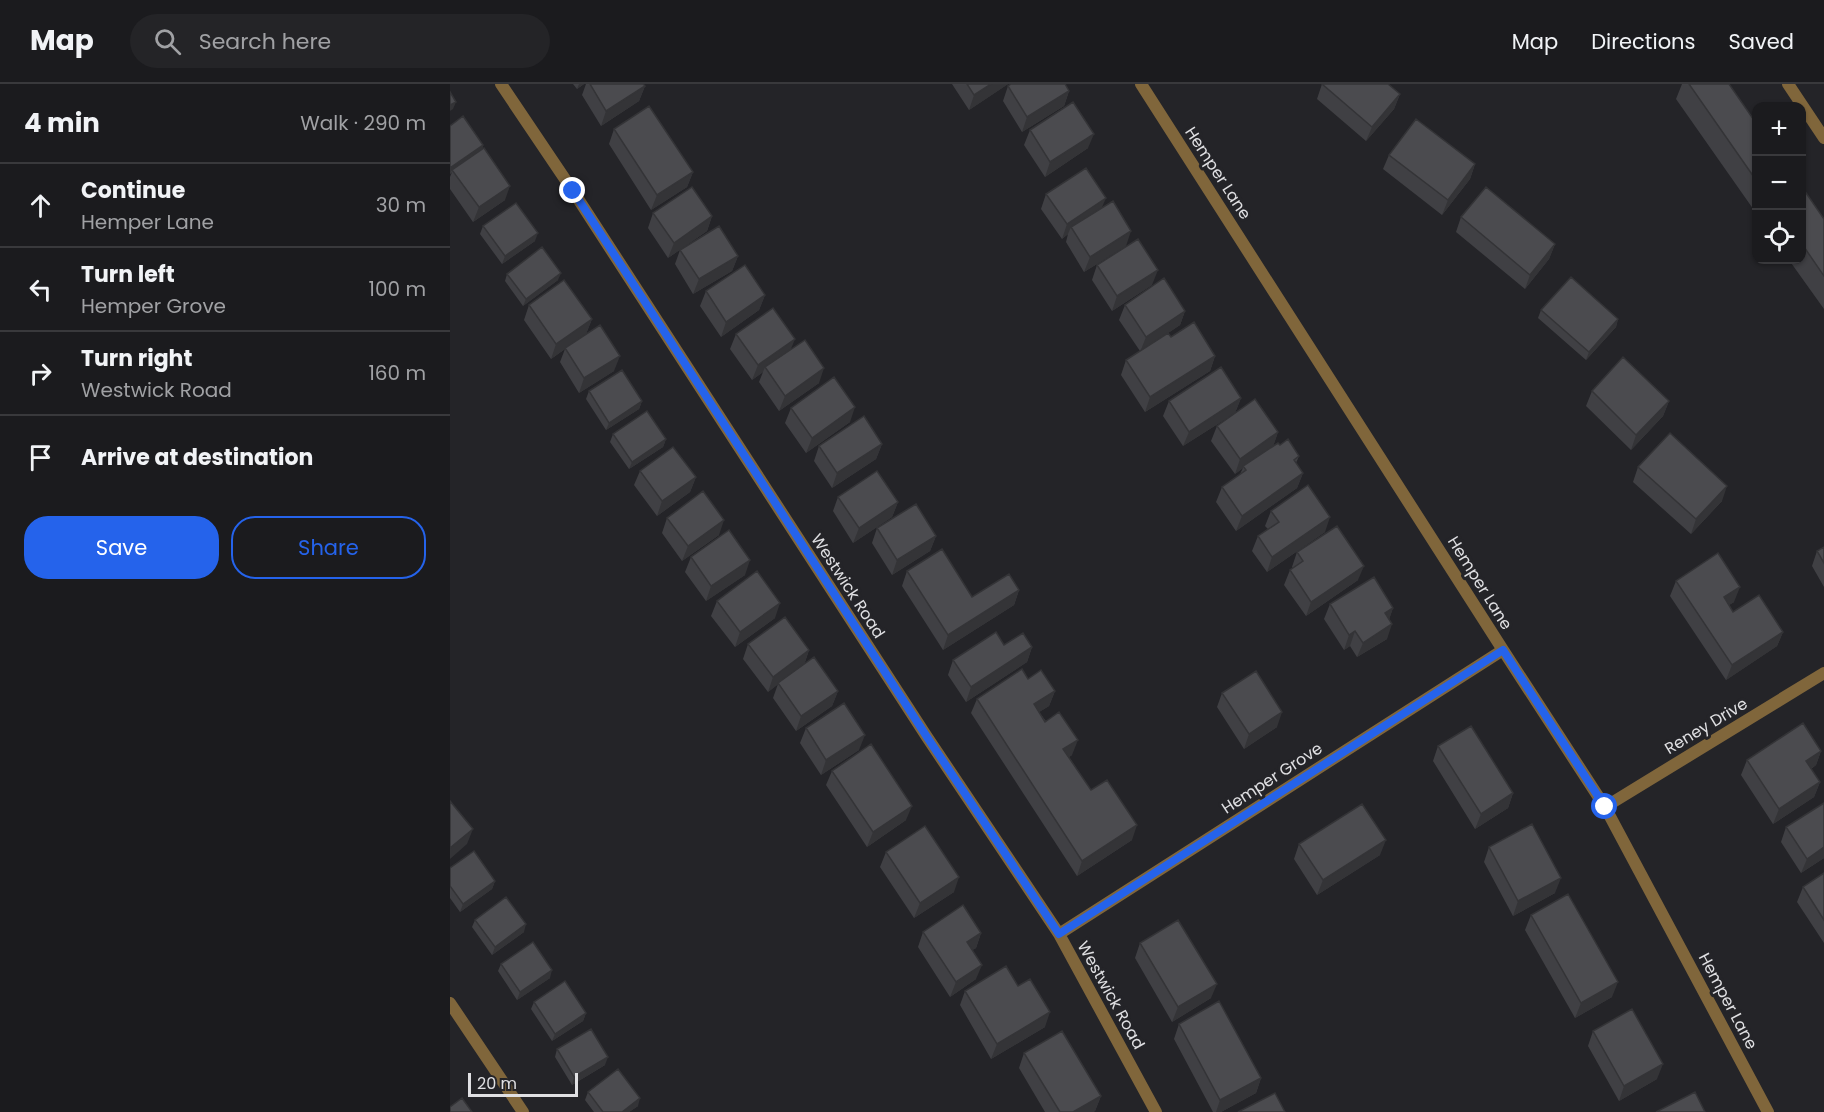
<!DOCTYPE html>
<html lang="en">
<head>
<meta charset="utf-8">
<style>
  :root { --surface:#1b1b1e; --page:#242427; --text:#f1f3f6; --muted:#a0a1a4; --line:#39393c; --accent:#2563eb }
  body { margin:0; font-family:Poppins,sans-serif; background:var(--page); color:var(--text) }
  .controls { position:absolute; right:18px; top:18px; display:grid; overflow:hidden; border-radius:12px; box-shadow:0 2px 4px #0004 }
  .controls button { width:54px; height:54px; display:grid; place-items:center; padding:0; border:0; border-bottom:2px solid var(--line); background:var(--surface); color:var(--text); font:30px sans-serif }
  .scale { position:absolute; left:18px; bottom:15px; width:110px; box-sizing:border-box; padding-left:6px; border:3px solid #e0e0e3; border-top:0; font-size:16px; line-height:21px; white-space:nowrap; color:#e0e0e3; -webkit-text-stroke:4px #242428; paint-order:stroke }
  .stop { position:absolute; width:18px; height:18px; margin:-14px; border:4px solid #2563eb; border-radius:50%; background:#fff }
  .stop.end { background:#2563eb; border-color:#fff; box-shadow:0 2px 6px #0008 }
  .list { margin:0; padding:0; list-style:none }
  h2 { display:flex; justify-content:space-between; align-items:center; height:78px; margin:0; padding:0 24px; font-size:26px }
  h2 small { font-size:20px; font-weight:400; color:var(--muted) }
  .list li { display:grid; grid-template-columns:39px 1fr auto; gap:18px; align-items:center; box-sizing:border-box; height:84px; padding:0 24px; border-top:2px solid var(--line) }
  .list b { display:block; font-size:22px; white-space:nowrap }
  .list p { margin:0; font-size:20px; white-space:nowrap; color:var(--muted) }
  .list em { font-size:20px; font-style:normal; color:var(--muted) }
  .actions { display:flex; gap:12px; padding:18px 24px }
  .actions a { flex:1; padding:14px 0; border:2px solid var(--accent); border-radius:24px; text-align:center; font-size:21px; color:var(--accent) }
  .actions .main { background:var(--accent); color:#fff }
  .icon { flex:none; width:33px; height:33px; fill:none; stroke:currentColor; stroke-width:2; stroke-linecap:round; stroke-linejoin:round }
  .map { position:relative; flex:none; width:1374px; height:1028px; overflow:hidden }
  header { display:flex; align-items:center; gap:36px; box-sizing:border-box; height:84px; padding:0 30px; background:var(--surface); border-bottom:2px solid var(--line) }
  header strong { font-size:28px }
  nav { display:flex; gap:33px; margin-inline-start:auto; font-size:21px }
  .search { width:420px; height:54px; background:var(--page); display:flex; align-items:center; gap:15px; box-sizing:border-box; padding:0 21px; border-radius:33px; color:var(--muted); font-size:22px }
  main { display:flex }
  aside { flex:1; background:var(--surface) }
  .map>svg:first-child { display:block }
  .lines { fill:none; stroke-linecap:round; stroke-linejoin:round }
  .street { stroke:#80663b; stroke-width:12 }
  .wall { fill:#404044 }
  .shaded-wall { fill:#343437 }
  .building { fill:#4b4b4f; stroke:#343437; stroke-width:1.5 }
  .route { stroke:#2563eb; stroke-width:8 }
  .labels { text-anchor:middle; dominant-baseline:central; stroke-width:6; stroke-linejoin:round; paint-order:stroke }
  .street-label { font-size:16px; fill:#e0e0e3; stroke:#242428 }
</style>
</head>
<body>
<header>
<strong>Map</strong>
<div class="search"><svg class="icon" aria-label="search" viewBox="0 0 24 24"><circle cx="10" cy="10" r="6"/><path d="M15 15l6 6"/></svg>Search here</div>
<nav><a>Map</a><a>Directions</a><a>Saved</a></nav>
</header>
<main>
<aside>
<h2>4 min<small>Walk · 290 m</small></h2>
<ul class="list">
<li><svg class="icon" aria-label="ahead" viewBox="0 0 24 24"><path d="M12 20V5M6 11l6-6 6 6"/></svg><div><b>Continue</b><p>Hemper Lane</p></div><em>30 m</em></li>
<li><svg class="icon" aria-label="left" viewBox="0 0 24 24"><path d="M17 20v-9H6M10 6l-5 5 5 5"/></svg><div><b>Turn left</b><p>Hemper Grove</p></div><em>100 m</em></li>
<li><svg class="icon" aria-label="right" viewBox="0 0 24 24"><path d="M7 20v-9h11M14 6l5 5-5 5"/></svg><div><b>Turn right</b><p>Westwick Road</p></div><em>160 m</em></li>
<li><svg class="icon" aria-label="arrive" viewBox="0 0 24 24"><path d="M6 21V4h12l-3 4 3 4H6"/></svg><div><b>Arrive at destination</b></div></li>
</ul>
<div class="actions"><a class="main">Save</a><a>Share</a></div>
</aside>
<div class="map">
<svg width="1374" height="1028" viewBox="0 0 1374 1028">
  <rect width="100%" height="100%" fill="#242428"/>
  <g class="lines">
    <path class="street" d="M51 0 123 107 477 653 609 850 706 1028
      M691 0 1053 566 1155 723 1318 1028
      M1338 0 1374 54
      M1155 723 1374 589
      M609 850 1053 566
      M0 919 73 1028"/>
  </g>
  <path class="wall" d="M123 0H134L127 5Z
    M136 0H193L195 2 189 17 151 42 132 11Z
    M502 0H558L519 26Z
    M872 0 950 10 944 25 916 57 867 15Z
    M1232 0H1279L1306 39V129L1226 15Z
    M558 2 619 7 614 22 572 48 553 17Z
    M0 42 33 61 32 66 55 116 23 138 0 105V93L2 88 0 90Z
    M164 45 243 88 237 103 201 126 159 60Z
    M580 46 638 64 595 93 574 61Z
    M939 71 1025 80 1020 95 992 131 933 85Z
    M1352 103 1374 135V225L1339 176H1352Z
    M596 110 652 124 676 162 634 188 616 158 618 150 612 155 591 125Z
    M203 129 262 132 257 147 218 174 198 144Z
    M1011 133 1105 160 1099 175 1075 205 1006 148Z
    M33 142 85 157 52 180 30 150Z
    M230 166 288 172 282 187 243 210 225 180Z
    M647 181 702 201 662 227 642 196Z
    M57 190 108 196 73 222 55 197Z
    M256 207 315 211 309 226 271 253 250 222Z
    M79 221 142 235 136 250 164 287 129 309 110 278 115 265 101 275 74 236Z
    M675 221 735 227 730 241 718 249 721 253 765 272 760 287 695 328 671 291 676 276 690 267 669 236Z
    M1091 226 1168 235 1166 243 1136 276 1088 234Z
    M286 250 341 265 369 299 329 327 309 298 313 288 302 296 280 265Z
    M139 307 192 317 189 325 156 346 136 315Z
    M1142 307 1219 317 1213 332 1181 366 1136 322Z
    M791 314 785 329 733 362 713 332 719 317Z
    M341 324 400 338 356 369 335 339Z
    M767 342 828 348 823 362 830 361 849 372 846 379 853 389 847 404 786 447 766 418 772 403 790 390 793 384 785 390 761 357Z
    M163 350 216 355 213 363 179 385 160 358Z
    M432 360 426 375 382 404 364 377 369 362Z
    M1188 383 1272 417 1241 450 1183 398Z
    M190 387 246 393 240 408 207 432 184 401Z
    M388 413 448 418 442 433 403 459 383 427Z
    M821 427 875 448 817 488 802 467 808 452 818 445 815 442Z
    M217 434 269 451 232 477 212 449Z
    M427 444 486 452 480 467 442 491 422 459Z
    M1374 463V503L1362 482 1367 467Z
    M847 468 908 496 856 532 834 501 840 486 843 484 842 483Z
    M241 473 295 491 256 517 235 488Z
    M457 487 522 513 569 506 564 521 493 566 452 502Z
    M1226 497 1284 518 1279 521 1283 528 1333 548 1327 562 1276 596 1220 512Z
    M267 517 325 534 285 563 261 532Z
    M880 520 943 524 939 535 937 555 907 573 900 562 894 566 874 535Z
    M298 560 359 566 354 581 388 607 382 622 346 647 323 614 328 600 318 608 293 575Z
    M554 561 582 563 577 578 516 618 498 591 503 576Z
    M578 595 605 607 599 622 589 628 622 671 619 673 641 706 682 756 627 792 521 629 527 615Z
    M772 609 827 643 794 665 767 623Z
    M356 644 409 666 371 691 350 659Z
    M988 662 1063 709 1058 724 1025 745 983 677Z
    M1371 667 1366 681 1361 685 1370 698 1364 713 1323 740 1291 691 1297 676Z
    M382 687 456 736 417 763 376 701Z
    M1374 719V774L1351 789 1331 758 1336 743Z
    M849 760 930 771 867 811 844 775Z
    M1039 763 1105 809 1063 832 1034 778Z
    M436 768 504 808 464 834 430 783Z
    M0 784 45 797 42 805 10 828 0 814Z
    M1374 789V859L1347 818 1353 803Z
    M1081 831 1162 913 1125 934 1075 846Z
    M25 836 74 848 42 871 22 843Z
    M473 848 531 849 526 864 522 866 526 895 500 913 468 863Z
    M690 859 761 914 722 938 685 874Z
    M51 880 100 894 67 916 48 887Z
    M568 902 595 943 541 975 510 921 515 907Z
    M84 918 136 929 133 937 102 957 81 925Z
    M729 940 811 994 806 1009 771 1028H763L724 955Z
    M1143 947 1207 995 1169 1017 1138 962Z
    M107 965 155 981 122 1001 105 973Z
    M574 969 651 1012 645 1027 643 1028H595L569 984Z
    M138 1008 188 1022 179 1028H144L135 1016Z"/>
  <path class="shaded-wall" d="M129 0H134L127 5Z
    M541 0H558L519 26 524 11Z
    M195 2 189 17 151 42 156 27Z
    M619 7 614 22 572 48 577 33Z
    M950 10 944 25 916 57 922 43Z
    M6 18 3 25 0 27V21Z
    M644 50 638 64 595 93 600 78Z
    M33 61 31 69 2 86 0 90V84Z
    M1025 80 1020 95 992 131 998 116Z
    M243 88 237 103 201 126 207 111Z
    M60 102 55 116 23 138 29 123Z
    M656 114 650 128 621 143 618 150 612 155 617 140Z
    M262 132 257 147 218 174 224 159Z
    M681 147 676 162 634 188 640 173Z
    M88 149 85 157 52 180 55 172Z
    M1105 160 1099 175 1075 205 1080 191Z
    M288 172 282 187 243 210 249 195Z
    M708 186 702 201 662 227 667 212Z
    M111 189 108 196 73 222 76 215Z
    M315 211 309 226 271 253 276 238Z
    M735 227 730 241 690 268 696 253Z
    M142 235 136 250 101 275 106 260Z
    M1168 235 1166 243 1136 276 1139 268Z
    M345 255 339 270 315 283 313 288 302 296 308 281Z
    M170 272 164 287 129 309 134 294Z
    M765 272 760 287 695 328 700 313Z
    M374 284 369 299 329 327 335 312Z
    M791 314 785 329 733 362 739 348Z
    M192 317 189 325 156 346 159 339Z
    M1219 317 1213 332 1181 366 1186 351Z
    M405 323 400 338 356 369 362 354Z
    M828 348 823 363 793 382V384L785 390 790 375Z
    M216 355 213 363 179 385 182 378Z
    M432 360 426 375 382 404 387 389Z
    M853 389 847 404 786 447 792 432Z
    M246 393 240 408 207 432 212 417Z
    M1277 402 1272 417 1241 450 1246 435Z
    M448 418 442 433 403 459 409 444Z
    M880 433 875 448 817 488 822 473Z
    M274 436 269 451 232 477 238 462Z
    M486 452 480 467 442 491 447 476Z
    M300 476 295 491 256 517 261 502Z
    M914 482 908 496 856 532 861 518Z
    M1290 503 1284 518 1268 528 1274 513Z
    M569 506 564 521 493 566 498 551Z
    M330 519 325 534 285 563 290 548Z
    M943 524 938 539 935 529Z
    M942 540 937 555 907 573 913 559Z
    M905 547 900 562 894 566 899 551Z
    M1333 548 1327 562 1276 596 1282 581Z
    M582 563 577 578 516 618 521 603Z
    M359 566 354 581 318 608 323 593Z
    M388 607 382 622 346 647 351 632Z
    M605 607 599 622 578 635 584 620Z
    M832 628 827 643 794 665 799 650Z
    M415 651 409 666 371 691 376 676Z
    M628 656 622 671 608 680 613 665Z
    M1371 667 1366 681 1351 692 1356 677Z
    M1370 698 1364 713 1323 740 1329 725Z
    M1063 709 1058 724 1025 745 1031 730Z
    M462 722 456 736 417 763 423 748Z
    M687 741 682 756 627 792 632 777Z
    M23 745 17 760 0 775V764Z
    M936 756 930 771 867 811 873 796Z
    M1374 763V774L1351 789 1357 775Z
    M509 793 504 808 464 834 470 819Z
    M1111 794 1105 809 1063 832 1068 817Z
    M45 797 42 805 10 828 13 820Z
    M76 840 74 848 42 871 45 863Z
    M531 849 526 864 512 873 517 858Z
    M532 881 526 895 500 913 506 898Z
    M102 886 100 894 67 916 70 908Z
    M1168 898 1162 913 1125 934 1131 919Z
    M767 900 761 914 722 938 728 923Z
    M600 928 595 943 541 975 547 960Z
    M136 929 133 937 102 957 105 950Z
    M158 973 155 981 122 1001 124 993Z
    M1213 980 1207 995 1169 1017 1174 1002Z
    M811 994 806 1009 771 1028H766L770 1016Z
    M651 1012 645 1027 643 1028H623Z
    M190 1014 188 1022 179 1028H172Z"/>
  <path class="building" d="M140 0H193L195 2 156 27Z
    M517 0H541L524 11Z
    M561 0H615L619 7 577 33 558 2Z
    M872 0H938L950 10 922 43Z
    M1239 0H1279L1306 39V96Z
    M0 8 6 18 0 21Z
    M623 18 644 50 600 78 580 46Z
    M199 22 243 88 207 111 164 45Z
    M13 32 33 61 0 84V42Z
    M966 35 1025 80 998 116 939 71Z
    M34 64 60 102 29 123 2 86Z
    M636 84 656 114 617 140 596 110Z
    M242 103 262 132 224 159 203 129Z
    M1036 103 1105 160 1080 191 1011 133Z
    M1352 103 1374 135V192L1352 160Z
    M663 117 681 147 640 173 621 143Z
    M66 119 88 149 55 172 33 142Z
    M269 142 288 172 249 195 230 166Z
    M688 155 708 186 667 212 647 181Z
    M92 163 111 189 76 215 57 190Z
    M295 181 315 211 276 238 256 207Z
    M1121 193 1168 235 1139 268 1091 226Z
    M714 194 735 227 696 253 675 221Z
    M114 196 142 235 106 260 79 221Z
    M323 224 345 255 308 281 286 250Z
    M744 238 765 272 700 313 676 276 718 249 721 253Z
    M150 241 170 272 134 294 115 264Z
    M355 256 374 284 335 312 315 283Z
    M1173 273 1219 317 1186 351 1142 307Z
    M771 283 791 314 739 348 719 317Z
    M172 286 192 317 159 339 139 307Z
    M384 293 405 323 362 354 341 324Z
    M805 315 828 348 790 375 767 342Z
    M197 327 216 355 182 378 163 350Z
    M414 332 432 360 387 389 369 362Z
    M1220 349 1277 402 1246 435 1188 383Z
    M838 355 849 372 844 376 853 389 792 432 772 403 796 386 793 382 828 359 830 361Z
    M223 363 246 393 212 417 190 387Z
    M427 387 448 418 409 444 388 413Z
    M858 401 880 433 822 473 808 452 829 438 821 427Z
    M253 407 274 436 238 462 217 434Z
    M466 420 486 452 447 476 427 444Z
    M887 442 914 482 861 518 840 486 853 477 847 468Z
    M279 446 300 476 261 502 241 473Z
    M1374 463V479L1367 467Z
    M492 465 522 513 559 490 569 506 498 551 457 487Z
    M1268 469 1290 503 1274 513 1283 528 1309 511 1333 548 1282 581 1226 497Z
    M307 487 330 519 290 548 267 517Z
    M924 493 943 524 935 529 942 540 913 559 905 547 899 551 880 520Z
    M335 533 359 566 323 593 298 560Z
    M546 548 554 561 573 549 582 563 521 603 503 576Z
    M364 573 388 607 351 632 328 599Z
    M572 585 578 595 591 586 605 607 584 620 595 638 609 628 628 656 613 665 641 706 657 696 687 741 632 777 527 615Z
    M806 587 832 628 799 650 772 609Z
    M394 619 415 651 376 676 356 644Z
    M1353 639 1371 667 1356 677 1370 698 1329 725 1297 676Z
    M1021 642 1063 709 1031 730 988 662Z
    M421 660 462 722 423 748 382 687Z
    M0 717 23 745 0 764Z
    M1374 719V763L1357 775 1336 743Z
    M912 720 936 756 873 796 849 760Z
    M1082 740 1111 794 1068 817 1039 763Z
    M475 742 509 793 470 819 436 768Z
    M24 767 45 797 13 820 0 802V784Z
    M1374 789V836L1353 803Z
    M1118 810 1168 898 1131 919 1081 831Z
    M56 813 76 840 45 863 25 836Z
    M513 821 531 849 517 858 532 881 506 898 473 848Z
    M728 836 767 900 728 923 690 859Z
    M83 858 102 886 70 908 51 880Z
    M556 882 568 902 580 895 600 928 547 960 515 907Z
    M115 897 136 929 105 950 84 918Z
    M769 917 811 994 770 1016 729 940Z
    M1182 925 1213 980 1174 1002 1143 947Z
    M141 945 158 973 124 993 107 965Z
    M612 947 651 1012 623 1028H610L574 969Z
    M168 985 190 1014 172 1028H153L138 1008Z
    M1245 1008 1255 1028H1206Z
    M825 1009 835 1028H788Z
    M12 1014 22 1028H0V1023Z"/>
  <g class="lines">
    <path class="route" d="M123 107 477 653 609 850 1053 566 1155 723"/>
  </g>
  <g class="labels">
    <g class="street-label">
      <text transform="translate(768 89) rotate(57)">Hemper Lane</text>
      <text transform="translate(1030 499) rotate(58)">Hemper Lane</text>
      <text transform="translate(398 502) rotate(57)">Westwick Road</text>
      <text transform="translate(1256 642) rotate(-31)">Reney Drive</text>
      <text transform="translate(822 694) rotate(-33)">Hemper Grove</text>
      <text transform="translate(661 911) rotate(61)">Westwick Road</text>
      <text transform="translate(1278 917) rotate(62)">Hemper Lane</text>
    </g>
  </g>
</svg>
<div class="controls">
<button>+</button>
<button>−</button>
<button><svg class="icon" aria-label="locate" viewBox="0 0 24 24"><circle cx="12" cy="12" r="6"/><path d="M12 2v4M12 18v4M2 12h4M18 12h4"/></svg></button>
</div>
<div class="scale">20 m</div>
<div class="stop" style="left:1155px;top:723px"></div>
<div class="stop end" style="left:123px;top:107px"></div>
</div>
</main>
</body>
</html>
